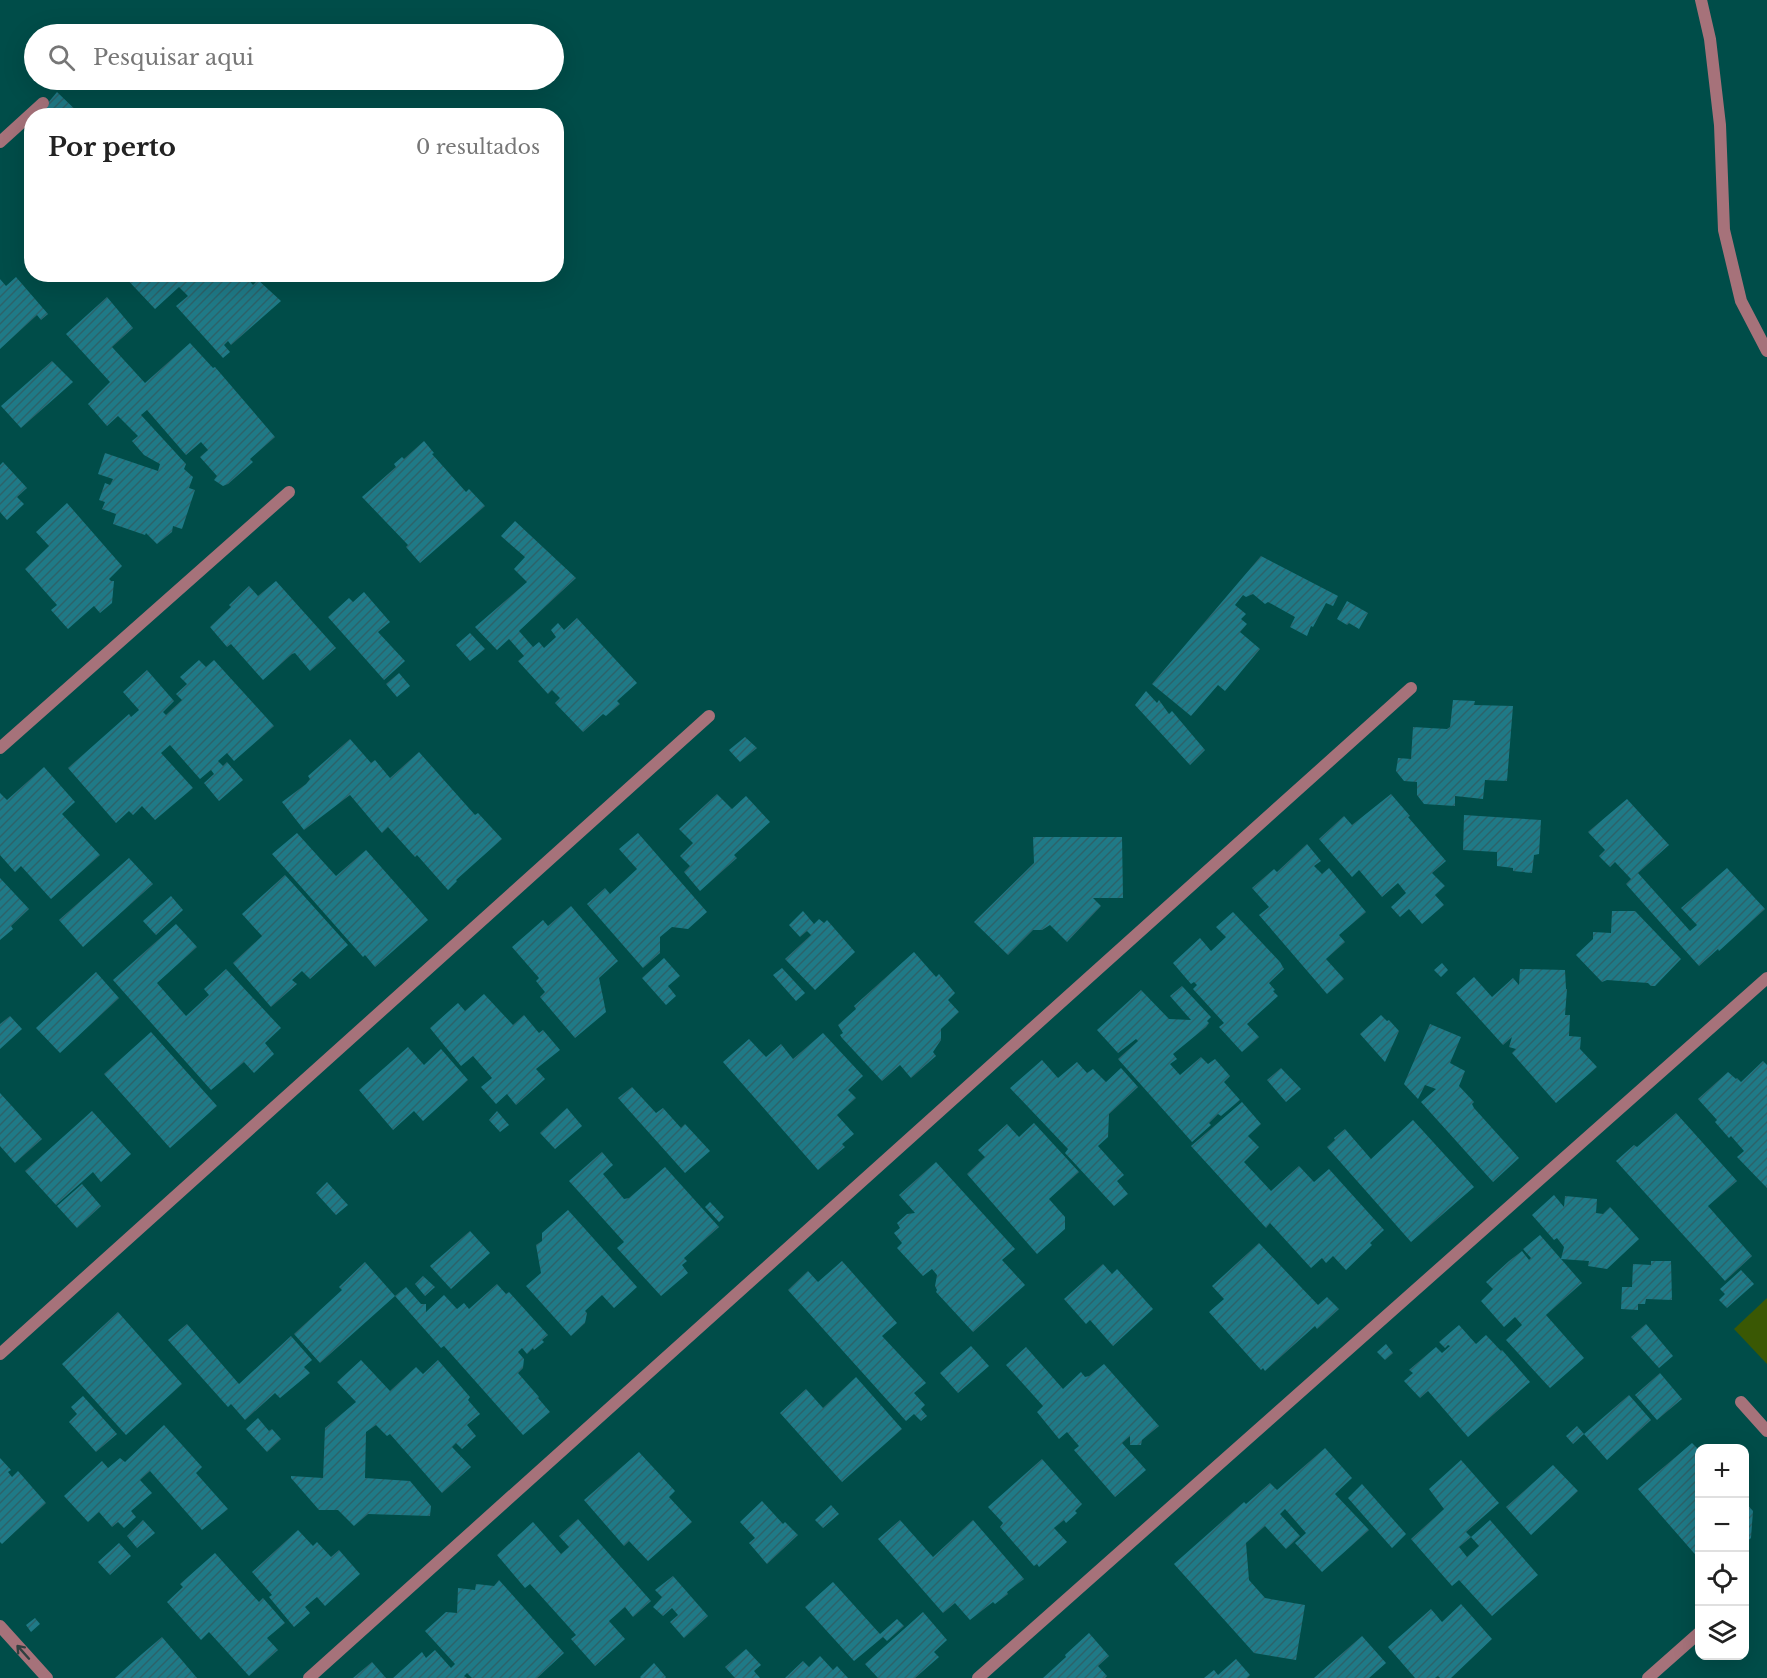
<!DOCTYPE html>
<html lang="pt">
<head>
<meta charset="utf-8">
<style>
  :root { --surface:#fff; --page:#f6f6f6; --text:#222; --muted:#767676; --line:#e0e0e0 }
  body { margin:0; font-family:"Libre Baskerville",serif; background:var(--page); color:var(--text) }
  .controls { position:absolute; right:18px; bottom:18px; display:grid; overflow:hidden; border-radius:12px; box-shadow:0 6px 24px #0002 }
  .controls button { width:54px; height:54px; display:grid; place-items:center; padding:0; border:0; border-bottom:2px solid var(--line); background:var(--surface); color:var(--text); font:30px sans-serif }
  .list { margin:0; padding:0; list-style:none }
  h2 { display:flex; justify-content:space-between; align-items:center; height:78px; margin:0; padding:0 24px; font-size:26px }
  h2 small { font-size:20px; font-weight:400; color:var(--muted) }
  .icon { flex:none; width:33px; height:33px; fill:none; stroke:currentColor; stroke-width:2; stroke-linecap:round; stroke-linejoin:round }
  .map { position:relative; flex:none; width:1767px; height:1678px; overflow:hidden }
  .search { position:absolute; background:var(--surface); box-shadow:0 6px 24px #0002; left:24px; top:24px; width:540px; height:66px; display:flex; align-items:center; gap:15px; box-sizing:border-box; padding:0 21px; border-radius:33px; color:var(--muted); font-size:22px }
  .panel { position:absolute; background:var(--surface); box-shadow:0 6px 24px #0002; left:24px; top:108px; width:540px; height:174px; border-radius:24px }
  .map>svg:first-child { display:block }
  .pitch { fill:#3a5804 }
  .building { fill:url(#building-hatch) }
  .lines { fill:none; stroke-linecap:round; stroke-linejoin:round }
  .service { stroke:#a6727a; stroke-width:12 }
  .minor { stroke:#a6727a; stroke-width:12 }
  .tertiary { stroke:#a6727a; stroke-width:12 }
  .oneway { stroke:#304040 }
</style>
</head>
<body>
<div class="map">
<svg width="1767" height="1678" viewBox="0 0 1767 1678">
  <defs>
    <pattern id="building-hatch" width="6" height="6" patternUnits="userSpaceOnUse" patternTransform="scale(1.5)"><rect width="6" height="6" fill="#1f7a87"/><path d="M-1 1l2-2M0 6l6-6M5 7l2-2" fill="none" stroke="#2c636a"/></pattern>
  </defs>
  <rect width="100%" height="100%" fill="#004d49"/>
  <path class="pitch" d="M1767 1298V1364L1734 1329Z"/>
  <path class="building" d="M57 92 82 116H37Z
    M122 274H243L253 285 258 280 281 301 231 345 228 341 224 345 230 352 223 358 176 306 188 296 179 287 155 309Z
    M16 277 48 314 41 320 37 315 0 349V279L6 286Z
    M107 297 133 328 112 347 145 383 190 343 213 368 215 367 275 437 250 459 253 462 228 484 223 486 214 480 217 476 200 457 208 450 201 442 186 455 147 410 141 415 186 464 184 469 193 477 189 488 195 490 182 529 173 526 172 532 157 544 146 533 145 535 113 524 116 514 102 509 105 502 99 500 105 483 110 485 113 479 98 474 105 453 158 471 160 464 144 455 132 441 138 436 118 416 107 426 88 404 110 382 66 334Z
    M52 361 73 382 21 428 1 406Z
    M424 441 434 453 432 454 466 492 469 489 485 506 420 563 406 547 408 545 362 497 396 467 394 464 402 457 404 459Z
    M3 462 27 488 17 497 24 504 7 520 0 512V465Z
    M67 503 122 566 109 579 111 581H114L112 603 100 613 94 606 68 629 51 610 57 605 25 569 49 546 36 532Z
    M515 521 576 578 519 631 533 647 539 642 544 648 556 637 551 630 558 623 564 630 577 618 637 683 617 701 620 704 606 716 603 714 583 732 555 703 560 698 552 690 548 694 518 661 524 656 509 639 497 650 475 627 527 582 514 569 525 557 501 536Z
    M1261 556 1338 596 1333 606 1326 603 1313 627 1311 626 1307 636 1290 627 1295 617 1268 602 1265 604 1253 594 1246 597 1243 595 1235 605 1246 614 1241 619 1247 624 1240 632 1260 649 1225 691 1218 685 1191 716 1152 684Z
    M276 581 336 648 310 671 295 653 292 654 263 680 231 644 227 647 210 627 231 607 229 605 249 586 258 596Z
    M364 592 390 622 378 632 405 661 384 680 328 617 349 598 353 602Z
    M1347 601 1368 613 1359 629 1349 623 1347 625 1337 619Z
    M470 633 485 649 470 661 456 645Z
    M199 660 206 667 214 660 274 726 234 761 227 753 218 761 223 766 227 762 243 780 219 801 204 783 214 774 211 770 200 779 170 745 161 753 193 788 155 820 142 806 133 815 129 811 116 823 68 768 129 714 131 717 139 710 123 692 147 670 174 701 163 712 166 715 182 700 176 694 187 684 180 677Z
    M399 673 410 686 397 697 386 684Z
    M1146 691 1157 703 1159 700 1169 714 1172 711 1205 750 1190 765 1135 705Z
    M1453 700 1475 701 1474 705 1513 706 1507 781 1485 780 1483 799 1455 796V806L1424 804 1417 795V782L1404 781 1396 771 1398 758 1411 759 1413 727 1447 729 1450 727Z
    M745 737 757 748 740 762 729 750Z
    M350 739 371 763 375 760 390 778 419 752 475 815 478 813 502 839 456 880 457 881 448 890 417 855 415 857 388 827 382 833 350 795 304 830 282 802 306 784 310 779 308 776Z
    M44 767 75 802 62 814 100 855 51 899 21 866 15 872 0 855V793L7 800Z
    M717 794 732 809 746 796 770 822 734 855 737 858 700 891 684 872 690 866 680 856 693 843 679 829Z
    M1391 794 1410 816 1408 817 1446 861 1432 873 1445 886 1435 895 1444 905 1422 924 1409 909 1400 917 1391 907 1406 893 1398 883 1382 897 1359 870 1352 877 1319 839 1344 816 1352 825Z
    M1627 799 1669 845 1638 873 1690 931 1697 925 1681 908 1727 868 1765 909 1719 951 1718 949 1699 966 1626 884 1631 879 1615 862 1610 867 1599 856 1605 850 1588 832Z
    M1464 815 1541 820 1539 854 1534 855 1532 873 1513 871V868L1497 866V852L1463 850Z
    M297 833 336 876 366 850 428 920 375 967 365 955 363 957 272 854Z
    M638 833 707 912 688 929 672 927 660 937V953L643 968 587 904 605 888 610 894 637 869 619 849Z
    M1033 837H1122L1123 898H1093L1101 906 1067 942 1050 925 1042 930H1033L1008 955 974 922 1034 863Z
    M1307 844 1321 861 1314 866 1322 874 1329 868 1366 912 1339 935 1345 942 1326 959 1344 979 1327 994 1259 915 1269 907 1252 888 1274 869 1277 872Z
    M129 858 153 884 83 947 59 920Z
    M285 875 348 945 310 979 302 971 292 980 297 984 271 1007 233 963 262 936 242 914Z
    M0 878 29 909 11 926 13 929 0 940Z
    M171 896 183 910 156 935 143 921Z
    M571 906 618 961 599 978 606 1012 575 1038 540 997 545 992 536 981 539 978 512 947 543 920 548 926Z
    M803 911 814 924 819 919 824 923 827 920 855 952 815 990 785 959 811 935 807 931 800 937 789 925Z
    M1612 911H1635L1681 959 1655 986H1651L1648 983 1607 980 1602 982 1576 955 1593 939V932L1611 933Z
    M1233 912 1280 962 1284 969 1269 983 1275 990 1273 991 1278 996 1247 1024 1259 1037 1242 1052 1219 1027 1224 1023 1193 989 1197 985 1194 982 1191 984 1173 963 1200 938 1211 951 1226 937 1216 927Z
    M176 924 197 947 157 983 186 1016 209 995 204 989 226 969 281 1028 265 1043 274 1054 254 1073 244 1062 211 1090 113 980Z
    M914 952 936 977 939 974 955 993 948 1000 959 1012 941 1029V1040L933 1052 936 1056 911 1078 900 1065 882 1081 842 1038 840 1035 843 1033 838 1025 856 1009 854 1006Z
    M664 958 680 976 668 986 676 996 666 1005 642 978Z
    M1442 963 1448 970 1441 977 1434 970Z
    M782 968 805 993 796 1001 773 975Z
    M1520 969 1565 970 1566 989H1567L1565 1015H1570L1569 1036 1581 1037 1580 1049 1597 1067 1556 1103 1512 1053 1516 1049 1509 1047 1512 1037 1503 1045 1456 993 1474 977 1492 997 1513 978 1519 985Z
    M96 972 119 998 60 1053 36 1028Z
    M1182 986 1211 1017 1207 1021 1209 1023 1206 1027 1173 1054 1177 1059 1170 1064 1180 1075 1201 1057 1208 1064 1215 1059 1230 1076 1224 1082 1240 1100 1221 1116 1218 1114 1209 1123 1211 1125 1192 1142 1118 1059 1138 1041 1136 1039 1118 1053 1097 1030 1141 990 1169 1019 1191 1020 1170 996Z
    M484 994 513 1025 524 1015 539 1033 543 1030 560 1050 536 1069 545 1079 516 1105 507 1094 496 1104 481 1087 492 1078 473 1056 461 1066 430 1028 458 1003 465 1011Z
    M1381 1015 1387 1021 1389 1020 1399 1031 1385 1062 1360 1034Z
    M10 1016 22 1029 0 1049V1024Z
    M1430 1024 1461 1037 1450 1063 1465 1071 1459 1086 1474 1102 1472 1104 1474 1108 1519 1158 1493 1182 1421 1102 1436 1089 1425 1085 1418 1099 1404 1084Z
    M151 1032 217 1106 170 1148 104 1074Z
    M823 1033 863 1076 848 1090 856 1098 837 1115 854 1134 842 1144 845 1147 818 1170 723 1062 749 1039 766 1057 781 1044 793 1059Z
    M408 1047 424 1065 441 1049 468 1080 423 1121 414 1111 393 1130 359 1090Z
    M1042 1060 1058 1078 1077 1062 1087 1073 1093 1069 1106 1082 1121 1068 1138 1087 1109 1114 1108 1137 1098 1146 1124 1175 1117 1181 1128 1194 1114 1206 1065 1153 1068 1149 1010 1088Z
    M1763 1061 1767 1065V1188L1737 1157 1744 1151 1731 1136 1729 1138 1715 1122 1717 1120 1698 1099 1728 1072 1736 1079 1737 1078 1741 1082Z
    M1281 1068 1301 1089 1286 1102 1267 1080Z
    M632 1087 656 1113 663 1108 681 1128 685 1124 710 1151 685 1173 618 1098Z
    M0 1093 42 1139 15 1163 0 1146Z
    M1242 1102 1261 1124 1248 1136 1259 1147 1244 1162 1271 1191 1299 1166 1314 1182 1329 1169 1384 1230 1370 1243 1372 1245 1346 1270 1333 1256 1326 1263 1322 1258 1311 1268 1270 1223 1266 1228 1191 1146Z
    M567 1108 582 1126 555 1149 540 1133Z
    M92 1111 131 1154 101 1182 93 1172 56 1205 25 1171Z
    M497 1111 509 1125 500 1132 489 1120Z
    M1676 1113 1737 1181 1708 1206 1752 1256 1725 1281 1616 1161 1634 1145 1637 1147Z
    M1413 1120 1474 1187 1411 1242 1327 1147 1335 1140 1334 1138 1345 1129 1371 1159Z
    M1034 1123 1079 1172 1049 1199 1065 1217V1229L1037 1254 967 1174 985 1157 978 1150 1007 1124 1019 1137Z
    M602 1152 613 1165 603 1174 624 1199 629 1198 665 1167 719 1227 684 1258 687 1261 682 1265 688 1273 661 1296 617 1248 624 1242 569 1181Z
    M936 1162 1015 1249 1002 1260 1025 1285 973 1332 936 1292 937 1290 935 1286 937 1275 932 1269 923 1276 897 1248 902 1243 894 1233 900 1228 897 1223 907 1214 915 1213 899 1195Z
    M327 1182 348 1205 336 1215 316 1193Z
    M82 1184 101 1206 77 1228 57 1206Z
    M1554 1195 1564 1207 1565 1196 1597 1199 1596 1213 1603 1214 1610 1207 1639 1239 1607 1269 1588 1266 1589 1261 1561 1259 1564 1247 1557 1238 1554 1240 1532 1215Z
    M710 1202 724 1217 719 1222 705 1207Z
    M568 1210 637 1287 614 1308 602 1295 585 1311 587 1313 585 1323 571 1336 526 1286 541 1273 536 1245 542 1241V1233Z
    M470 1231 490 1253 451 1289 430 1266Z
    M1540 1235 1582 1283 1546 1315 1584 1358 1550 1388 1506 1340 1522 1325 1515 1317 1504 1327 1481 1301 1493 1289 1486 1282 1509 1261 1522 1251 1529 1260 1531 1258 1523 1249Z
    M1259 1243 1318 1305 1327 1297 1339 1309 1317 1329 1315 1326 1265 1371 1263 1368 1261 1370 1209 1312 1224 1299 1212 1286Z
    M842 1261 897 1323 882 1336 926 1383 914 1393 925 1405 921 1409 927 1416 921 1421 914 1414 906 1421 788 1290 808 1271 818 1282Z
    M1651 1261H1671L1672 1300 1646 1299 1645 1304H1638V1310L1621 1309 1622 1287H1632L1633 1264 1651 1265Z
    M365 1262 395 1296 406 1287 421 1304H426V1312L444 1295 457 1309 464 1303 469 1309 497 1284 506 1294 509 1292 548 1335 542 1340 544 1342 534 1350 533 1348 527 1354 522 1348 518 1352 524 1359 523 1368 518 1373 539 1397 538 1398 550 1412 523 1435 444 1346 441 1348 395 1296 320 1363 294 1334 342 1290 339 1287Z
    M1103 1264 1112 1274 1117 1269 1153 1309 1113 1346 1090 1320 1086 1324 1064 1299Z
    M1741 1270 1754 1284 1727 1308 1719 1300 1725 1294 1720 1289Z
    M423 1276 435 1287 425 1296 415 1284Z
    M118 1312 182 1384 126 1435 62 1364Z
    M187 1324 239 1384 291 1336 312 1360 304 1367 310 1373 280 1398 275 1393 245 1420 231 1404 228 1407 168 1340Z
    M1646 1324 1673 1356 1659 1368 1631 1337Z
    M1459 1325 1476 1344 1486 1335 1501 1351 1502 1350 1530 1382 1468 1437 1428 1391 1420 1398 1404 1381 1413 1373 1409 1370 1436 1347 1442 1353 1450 1346 1448 1345 1445 1348 1439 1342Z
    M1386 1344 1393 1353 1385 1360 1377 1352Z
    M971 1346 989 1366 958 1393 940 1373Z
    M1026 1347 1063 1389 1081 1372 1085 1377 1089 1376 1088 1377 1104 1364 1159 1426 1142 1440 1141 1445H1130V1436L1122 1443 1146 1470 1115 1497 1074 1450 1079 1446 1067 1432 1059 1439 1037 1412 1043 1406 1006 1365Z
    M361 1360 390 1391 416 1367 423 1374 438 1360 470 1397 468 1400 480 1414 467 1425 476 1436 462 1449 456 1443 452 1447 471 1467 442 1493 390 1434 387 1436 376 1425 366 1432 365 1478 410 1481 431 1506 430 1516 368 1514 354 1526 338 1510H319L291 1478V1476L323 1478 325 1428 356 1402 337 1382Z
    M1660 1373 1682 1399 1657 1420 1635 1395Z
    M856 1377 902 1429 842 1482 780 1413 806 1389 823 1408Z
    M1629 1395 1651 1420 1607 1460 1584 1434Z
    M83 1396 117 1434 96 1452 69 1422 77 1414 71 1407Z
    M258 1418 269 1431 272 1429 281 1439 267 1452 246 1429Z
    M164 1425 202 1467 196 1473 228 1509 202 1530 150 1471 140 1480 152 1493 131 1511 136 1517 124 1528 118 1522 112 1527 99 1512 88 1522 64 1496 102 1461 108 1468 120 1458 125 1462Z
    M1577 1426 1584 1434 1573 1444 1566 1436Z
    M1692 1443 1700 1451V1560L1638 1489Z
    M1325 1448 1352 1478 1335 1494 1369 1530 1322 1572 1295 1543 1306 1533 1285 1509 1280 1514 1300 1536 1286 1549 1265 1526 1246 1543 1249 1580 1265 1598 1305 1605 1296 1660 1254 1653 1174 1564 1244 1502 1246 1504 1270 1483 1277 1490Z
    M639 1452 675 1491 669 1497 692 1522 648 1561 629 1541 624 1546 584 1500Z
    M0 1458 11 1470 8 1472 12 1477 18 1471 46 1503 2 1544 0 1542Z
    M1042 1459 1082 1504 1075 1511 1077 1513 1066 1523 1064 1520 1054 1528 1067 1542 1039 1567 1037 1564 1034 1566 1000 1527 1003 1523 988 1507Z
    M1461 1460 1499 1503 1466 1532 1471 1537 1459 1547 1467 1557 1479 1546 1471 1537 1490 1520 1538 1575 1492 1616 1459 1580 1452 1586 1411 1539 1444 1509 1429 1489Z
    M1553 1465 1578 1491 1531 1535 1506 1507Z
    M1362 1484 1406 1534 1392 1548 1348 1498Z
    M762 1501 783 1524 785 1522 798 1535 767 1564 749 1543 755 1538 740 1522Z
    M1744 1501 1753 1511 1751 1538 1744 1544Z
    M831 1505 839 1514 823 1528 815 1520Z
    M578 1519 651 1601 633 1617 625 1607 609 1621 625 1639 595 1666 571 1639 576 1635 530 1584 525 1588 497 1555 533 1522 561 1554 569 1547 559 1536Z
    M143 1520 155 1533 137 1548 127 1536Z
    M900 1520 933 1557 973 1520 1024 1579 1007 1592 1008 1594 995 1604 993 1602 970 1620 955 1603 943 1613 878 1539Z
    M298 1530 313 1546 317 1542 331 1557 339 1550 360 1574 325 1606 317 1597 305 1607 310 1613 294 1627 269 1597 272 1595 252 1572Z
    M119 1543 131 1556 110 1575 98 1562Z
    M215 1553 259 1602 263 1598 285 1623 267 1638 278 1650 249 1676 209 1632 201 1640 167 1602 183 1587 180 1584Z
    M673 1576 708 1616 684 1638 670 1622 678 1615 672 1608 663 1616 653 1607 662 1597 655 1590Z
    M499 1580 564 1653 537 1678H472L467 1673 464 1676 467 1678H393L422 1652 426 1658 435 1650 451 1668 455 1664 425 1631 446 1612 457 1613 458 1588 475 1590 476 1584 494 1586Z
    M833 1582 880 1634 897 1619 904 1626 887 1641 883 1637 854 1661 805 1607Z
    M1461 1604 1492 1639 1451 1678H1440L1438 1676 1435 1678H1415L1388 1647 1431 1609 1442 1622Z
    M923 1612 947 1640 934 1652 939 1657 915 1678H878L865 1664Z
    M35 1618 40 1624 31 1632 26 1625Z
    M1089 1633 1109 1656 1098 1666 1107 1676 1105 1678H1043L1066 1657 1065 1655Z
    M1362 1636 1386 1663 1369 1678H1314Z
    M162 1637 197 1678H115L142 1654Z
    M746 1649 761 1665 754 1671 760 1678H735L725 1667Z
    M820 1656 833 1670 837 1666 848 1678H785L803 1661 809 1667Z
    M1236 1659 1250 1675 1247 1678H1204L1214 1670 1218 1675Z
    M372 1662 386 1678H353Z
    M654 1663 666 1677 665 1678H641L640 1677Z"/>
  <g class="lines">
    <path class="service" d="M1701 0 1710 39 1720 125 1724 230 1741 301 1767 351
      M1741 1402 1767 1431"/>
    <path class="minor" d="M0 142 43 103
      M0 748 289 492
      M0 1354 709 716
      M309 1678 1411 688
      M978 1678 1767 978
      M1648 1678 1700 1632"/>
    <path class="tertiary" d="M0 1626 47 1678"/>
  </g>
  <defs><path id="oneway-shaft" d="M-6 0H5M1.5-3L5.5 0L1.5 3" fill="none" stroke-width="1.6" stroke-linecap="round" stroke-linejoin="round" transform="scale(1.5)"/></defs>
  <use class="oneway" href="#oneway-shaft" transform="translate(23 1652) rotate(-132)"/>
</svg>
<div class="controls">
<button>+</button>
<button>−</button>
<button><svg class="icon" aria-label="locate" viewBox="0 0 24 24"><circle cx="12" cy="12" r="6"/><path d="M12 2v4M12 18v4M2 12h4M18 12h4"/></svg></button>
<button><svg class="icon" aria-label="layers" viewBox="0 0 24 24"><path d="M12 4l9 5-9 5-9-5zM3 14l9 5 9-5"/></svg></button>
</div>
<div class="search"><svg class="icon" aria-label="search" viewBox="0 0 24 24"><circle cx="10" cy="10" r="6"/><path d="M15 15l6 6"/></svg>Pesquisar aqui</div>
<section class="panel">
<h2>Por perto<small>0 resultados</small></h2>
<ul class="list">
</ul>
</section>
</div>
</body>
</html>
